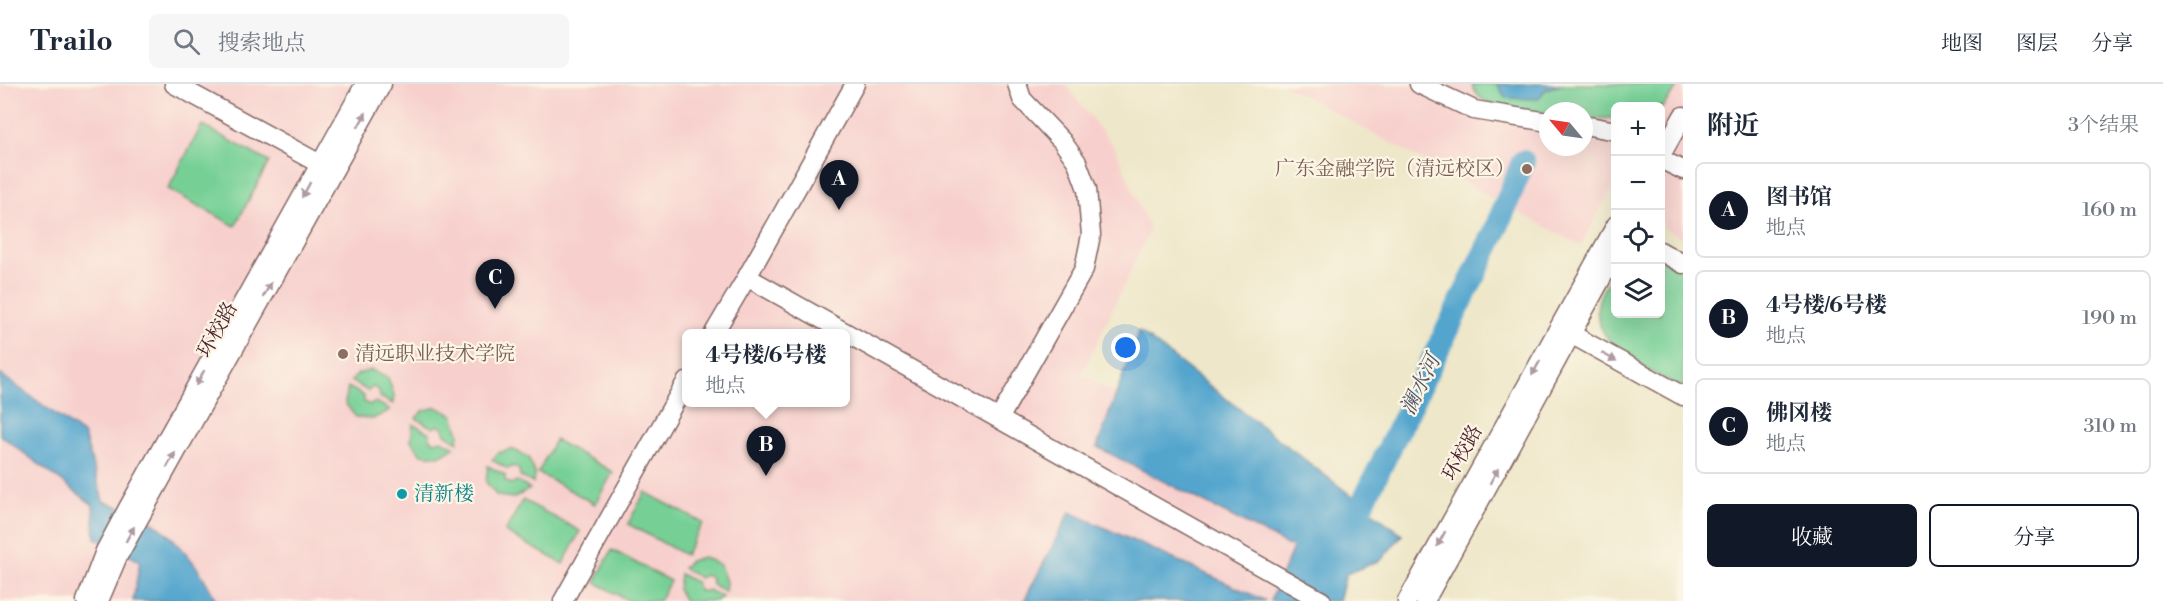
<!DOCTYPE html>
<html lang="zh">
<head>
<meta charset="utf-8">
<style>
  :root { --surface:#fff; --page:#f6f6f7; --text:#1f2937; --muted:#747a83; --line:#e0e1e3; --accent:#111827 }
  body { margin:0; font-family:"Libre Bodoni","Noto Serif SC",serif; background:var(--page); color:var(--text) }
  .controls { position:absolute; right:18px; top:18px; display:grid; overflow:hidden; border-radius:9px; box-shadow:0 6px 24px #0002 }
  .controls button { width:54px; height:54px; display:grid; place-items:center; padding:0; border:0; border-bottom:2px solid var(--line); background:var(--surface); color:var(--text); font:30px sans-serif }
  .compass { position:absolute; left:1539px; top:18px; width:54px; height:54px; border-radius:50%; background:var(--surface); box-shadow:0 6px 24px #0002; rotate:299deg }
  .you { position:absolute; left:1126px; top:264px; width:21px; height:21px; margin:-15px; border:4px solid #fff; border-radius:50%; background:#1a73e8; box-shadow:0 0 0 9px #1a73e833 }
  .badge { display:grid; place-items:center; width:39px; height:39px; border-radius:50%; background:var(--accent); color:#fff; font-size:20px; font-weight:700 }
  .pin { position:absolute; translate:-50% -50px; filter:drop-shadow(0 2px 3px #0008) }
  .pin::after { content:''; position:absolute; top:32px; width:21px; height:18px; background:inherit; clip-path:polygon(0 0,100% 0,50% 100%) }
  .popup { position:absolute; left:682px; top:245px; width:168px; height:78px; box-sizing:border-box; display:grid; place-content:center; border-radius:9px; background:var(--surface); filter:drop-shadow(0 2px 4px #0005); font-size:20px; white-space:nowrap; color:var(--muted) }
  .popup b { font-size:22px; color:var(--text) }
  .popup::after { content:''; position:absolute; left:50%; top:100%; margin-left:-12px; border:12px solid transparent; border-top-color:var(--surface) }
  .list { margin:0; padding:0; list-style:none }
  h2 { display:flex; justify-content:space-between; align-items:center; height:78px; margin:0; padding:0 24px; font-size:26px }
  h2 small { font-size:20px; font-weight:400; color:var(--muted) }
  .list li { display:grid; grid-template-columns:39px 1fr auto; gap:18px; align-items:center; box-sizing:border-box; height:96px; margin:0 12px 12px; padding:0 12px; border:2px solid var(--line); border-radius:9px }
  .list b { display:block; font-size:22px; white-space:nowrap }
  .list p { margin:0; font-size:20px; white-space:nowrap; color:var(--muted) }
  .list em { font-size:20px; font-style:normal; color:var(--muted) }
  .actions { display:flex; gap:12px; padding:18px 24px }
  .actions a { flex:1; padding:14px 0; border:2px solid var(--accent); border-radius:9px; text-align:center; font-size:21px; color:var(--accent) }
  .actions .main { background:var(--accent); color:#fff }
  .icon { flex:none; width:33px; height:33px; fill:none; stroke:currentColor; stroke-width:2; stroke-linecap:round; stroke-linejoin:round }
  .map { position:relative; flex:none; width:1683px; height:517px; overflow:hidden }
  header { display:flex; align-items:center; gap:36px; box-sizing:border-box; height:84px; padding:0 30px; background:var(--surface); border-bottom:2px solid var(--line) }
  header strong { font-size:28px }
  nav { display:flex; gap:33px; margin-inline-start:auto; font-size:21px }
  .search { width:420px; height:54px; background:var(--page); display:flex; align-items:center; gap:15px; box-sizing:border-box; padding:0 21px; border-radius:9px; color:var(--muted); font-size:22px }
  main { display:flex }
  aside { flex:1; background:var(--surface) }
  .map>svg:first-child { display:block }
  .built { fill:#f7d0cd; fill-rule:evenodd }
  .green { fill:#76d096; stroke:#607860; stroke-width:1.5 }
  .water { fill:#52a5ce; stroke:#4e627c; stroke-width:1.5 }
  .lines { fill:none; stroke-linecap:round; stroke-linejoin:round }
  .river { stroke:#52a5ce; stroke-width:24 }
  .minor-casing { stroke:#836562; stroke-width:21 }
  .minor { stroke:#fff; stroke-width:18 }
  .oneway { fill:#ae9aa0 }
  .education-dot { fill:#8d6e63; stroke:#fcf5e5; stroke-width:2 }
  .culture-dot { fill:#0f9aa8; stroke:#fcf5e5; stroke-width:2 }
  .labels { text-anchor:middle; dominant-baseline:central; stroke-width:4.5; stroke-linejoin:round; paint-order:stroke }
  .education-label { font-size:20px; fill:#785e54; stroke:#fcf5e5; text-anchor:end }
  .street-label { font-size:20px; fill:#4a1f2b; stroke:#fcf5e5 }
  .culture-label { font-size:20px; fill:#0d838f; stroke:#fcf5e5; text-anchor:start }
  .water-label { font-size:21px; font-style:italic; fill:#4d556c; stroke:#fcf5e5 }
</style>
</head>
<body>
<header>
<strong>Trailo</strong>
<div class="search"><svg class="icon" aria-label="search" viewBox="0 0 24 24"><circle cx="10" cy="10" r="6"/><path d="M15 15l6 6"/></svg>搜索地点</div>
<nav><a>地图</a><a>图层</a><a>分享</a></nav>
</header>
<main>
<div class="map">
<svg width="1683" height="517" viewBox="0 0 1683 517">
  <rect width="100%" height="100%" fill="#fcf5e5"/>
  <filter id="ink" filterUnits="userSpaceOnUse"><feTurbulence type="fractalNoise" baseFrequency=".0167" numOctaves="2"/><feDisplacementMap in="SourceGraphic" scale="12" xChannelSelector="R" yChannelSelector="G"/><feConvolveMatrix kernelMatrix="1 2 1 2 8 2 1 2 1" color-interpolation-filters="sRGB"/></filter>
  <filter id="wash" filterUnits="userSpaceOnUse"><feTurbulence type="fractalNoise" baseFrequency=".008" numOctaves="4" result="noise"/><feDisplacementMap in="SourceGraphic" scale="24" xChannelSelector="R" yChannelSelector="G"/><feGaussianBlur stdDeviation="1.35" result="paint"/><feColorMatrix in="noise" values="0 0 0 0 0 0 0 0 0 0 0 0 0 0 0 0 0 1.4 0 .05"/><feComposite in="paint" operator="in"/></filter>
  <g filter="url(#wash)">
    <rect width="100%" height="100%" fill="#eee7c9"/>
    <path class="built" d="M0 0H1065L1115 64 1150 146 1082 290 1331 445 1307 517H0ZM686 249H846V318H686Z
      M1282 0H1683V155L1661 142 1660 22H1616L1615 110 1610 107 1581 162ZM1548 27H1584V63H1548Z"/>
    <path class="green" d="M1472 0H1497L1506 14 1565 0H1680L1661 25 1660 22H1616L1615 34 1586 35 1584 27H1548V30C1524 26 1479 28 1472 0Z
      M202 41 269 78 235 142 168 105Z
      M1661 174 1683 185V305C1641 282 1562 249 1615 189L1616 230H1660Z
      M371 286 388 294 394 311 393 320 380 313 379 306 373 303 368 307 351 297 358 290Z
      M348 303 364 312V318L370 321 376 318 390 326 373 335 356 333 345 319Z
      M436 323 453 331 459 349 458 358 445 350 444 344 438 341 433 344 416 334 423 327Z
      M413 340 430 349V355L435 358 441 356 455 363 439 372 421 370 411 356Z
      M555 356 613 388 595 420 538 389Z
      M512 365 528 373 535 390 533 399 520 392 519 385 513 382 508 385 492 376 498 369Z
      M488 382 505 391V397L511 400 517 397 530 405 514 414 497 412 486 398Z
      M645 408 703 439 685 471 628 440Z
      M523 416 580 447 563 480 505 448Z
      M612 466 670 497 659 517H629L595 498Z
      M703 473 720 481 726 498 725 508 712 500 711 494 705 491 700 494 683 484 690 477Z
      M680 490 697 499V505L703 508 708 506 722 513 717 517H685L678 506Z"/>
    <path class="water" d="M1497 0H1565L1546 5 1538 15 1506 14Z
      M1139 247 1402 451 1381 476 1346 490 1339 517H1270L1293 464 1097 363Z
      M0 290 84 351 103 417C116 422 130 426 143 432 175 450 201 484 216 517H133L140 477 95 454 93 421 0 351Z
      M1070 428 1266 517H1024Z"/>
    <g class="lines">
      <path class="river" d="M1349 447 1494 150 1523 78"/>
    </g>
  </g>
  <g filter="url(#ink)">
    <g class="lines">
      <defs>
        <path id="minor" d="M174 0 329 85
          M855 0 747 193 1322 517
          M1419 0 1474 26 1548 38
          M1584 41 1616 47
          M1660 73 1683 32
          M1660 75 1683 86
          M1660 167 1683 180
          M1560 244 1683 312
          M714 249 747 193
          M999 335 1084 185 1091 151 1087 105 1077 78 1062 57 1022 15 1017 0
          M86 517 105 467 128 424 365 0
          M99 517 118 472 382 0
          M563 517 686 298
          M1407 517 1616 141
          M1425 517 1616 168"/>
      </defs>
      <use href="#minor" class="minor-casing"/>
      <use href="#minor" class="minor"/>
    </g>
    <defs><path id="oneway-solid" d="M-6-.8H1V-3.2L6.5 0L1 3.2V.8H-6Z" transform="scale(1.5)"/></defs>
    <g class="oneway">
      <use href="#oneway-solid" transform="translate(362 36) rotate(-61)"/>
      <use href="#oneway-solid" transform="translate(306 106) rotate(119)"/>
      <use href="#oneway-solid" transform="translate(267 206) rotate(-61)"/>
      <use href="#oneway-solid" transform="translate(1609 273) rotate(28)"/>
      <use href="#oneway-solid" transform="translate(1536 284) rotate(119)"/>
      <use href="#oneway-solid" transform="translate(200 294) rotate(119)"/>
      <use href="#oneway-solid" transform="translate(171 376) rotate(-61)"/>
      <use href="#oneway-solid" transform="translate(1494 392) rotate(-61)"/>
      <use href="#oneway-solid" transform="translate(130 450) rotate(-61)"/>
      <use href="#oneway-solid" transform="translate(1441 455) rotate(119)"/>
    </g>
  </g>
  <g class="education-dot">
    <circle cx="1527" cy="85" r="6"/>
    <circle cx="343" cy="270" r="6"/>
  </g>
  <circle class="culture-dot" cx="402" cy="410" r="6"/>
  <g class="labels">
    <g class="education-label">
      <text x="1515" y="85">广东金融学院（清远校区）</text>
      <text x="355" y="270" text-anchor="start">清远职业技术学院</text>
    </g>
    <g class="street-label">
      <text transform="translate(218 246) rotate(-61)">环校路</text>
      <text transform="translate(1463 369) rotate(-61)">环校路</text>
    </g>
    <g class="culture-label">
      <text x="414" y="410">清新楼</text>
    </g>
    <g class="water-label">
      <text transform="translate(1421 301) rotate(-64)">澜水河</text>
    </g>
  </g>
</svg>
<div class="controls">
<button>+</button>
<button>−</button>
<button><svg class="icon" aria-label="locate" viewBox="0 0 24 24"><circle cx="12" cy="12" r="6"/><path d="M12 2v4M12 18v4M2 12h4M18 12h4"/></svg></button>
<button><svg class="icon" aria-label="layers" viewBox="0 0 24 24"><path d="M12 4l9 5-9 5-9-5zM3 14l9 5 9-5"/></svg></button>
</div>
<svg class="compass" viewBox="-18 -18 36 36"><path d="M0-13l5 13h-10z" fill="#e53935"/><path d="M0 13l5-13h-10z" fill="#747a83"/></svg>
<div class="you"></div>
<div class="pin badge" style="left:839px;top:126px">A</div>
<div class="pin badge" style="left:766px;top:392px">B</div>
<div class="popup"><b>4号楼/6号楼</b>地点</div>
<div class="pin badge" style="left:495px;top:225px">C</div>
</div>
<aside>
<h2>附近<small>3个结果</small></h2>
<ul class="list">
<li><span class="badge">A</span><div><b>图书馆</b><p>地点</p></div><em>160 m</em></li>
<li><span class="badge">B</span><div><b>4号楼/6号楼</b><p>地点</p></div><em>190 m</em></li>
<li><span class="badge">C</span><div><b>佛冈楼</b><p>地点</p></div><em>310 m</em></li>
</ul>
<div class="actions"><a class="main">收藏</a><a>分享</a></div>
</aside>
</main>
</body>
</html>
